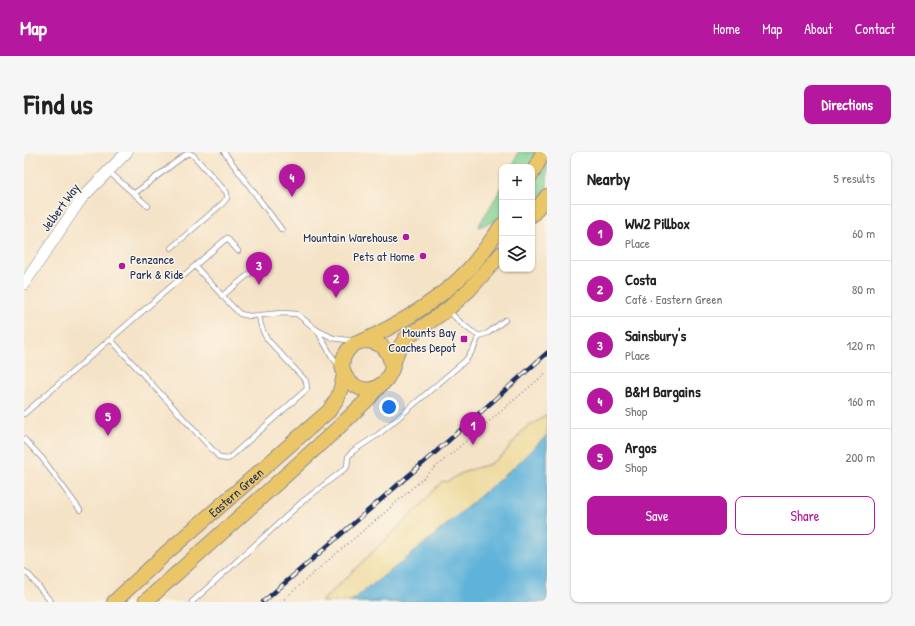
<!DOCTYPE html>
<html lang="en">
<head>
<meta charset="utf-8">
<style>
  :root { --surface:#fff; --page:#f6f6f6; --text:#222; --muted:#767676; --line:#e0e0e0; --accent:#b5179e }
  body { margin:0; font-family:"Patrick Hand",sans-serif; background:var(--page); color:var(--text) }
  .controls { position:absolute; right:12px; top:12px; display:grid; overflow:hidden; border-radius:8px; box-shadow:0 1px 3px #0004 }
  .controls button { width:36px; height:36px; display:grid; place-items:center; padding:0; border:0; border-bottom:1px solid var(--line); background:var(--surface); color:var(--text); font:20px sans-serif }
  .you { position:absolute; left:365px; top:255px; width:14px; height:14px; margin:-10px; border:3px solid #fff; border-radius:50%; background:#1a73e8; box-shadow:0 0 0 6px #1a73e833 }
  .badge { display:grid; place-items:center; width:26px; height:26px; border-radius:50%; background:var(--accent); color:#fff; font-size:13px; font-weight:700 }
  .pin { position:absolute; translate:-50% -33px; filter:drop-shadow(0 1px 2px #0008) }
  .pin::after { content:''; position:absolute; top:21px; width:14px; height:12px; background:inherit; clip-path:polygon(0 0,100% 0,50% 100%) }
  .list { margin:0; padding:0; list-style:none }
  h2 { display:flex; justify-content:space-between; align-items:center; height:52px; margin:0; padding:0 16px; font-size:17px }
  h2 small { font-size:13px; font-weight:400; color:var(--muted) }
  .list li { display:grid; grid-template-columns:26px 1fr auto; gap:12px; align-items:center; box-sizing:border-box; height:56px; padding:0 16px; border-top:1px solid var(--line) }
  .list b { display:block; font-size:15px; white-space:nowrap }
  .list p { margin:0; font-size:13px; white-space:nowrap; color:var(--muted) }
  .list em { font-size:13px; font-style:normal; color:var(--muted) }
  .actions { display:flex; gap:8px; padding:12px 16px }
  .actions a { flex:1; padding:9px 0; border:1px solid var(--accent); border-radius:8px; text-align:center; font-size:14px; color:var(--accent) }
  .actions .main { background:var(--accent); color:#fff }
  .icon { flex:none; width:22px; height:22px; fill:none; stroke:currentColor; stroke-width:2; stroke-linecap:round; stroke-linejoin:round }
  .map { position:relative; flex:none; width:523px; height:450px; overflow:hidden; border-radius:8px }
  header { display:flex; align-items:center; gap:24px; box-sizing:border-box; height:56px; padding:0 20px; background:var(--accent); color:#fff }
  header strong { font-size:19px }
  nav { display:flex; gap:22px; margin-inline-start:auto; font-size:14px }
  .intro { display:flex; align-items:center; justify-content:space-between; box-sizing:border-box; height:96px; padding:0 24px }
  h1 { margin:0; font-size:28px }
  .button { padding:10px 18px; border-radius:8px; background:var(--accent); color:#fff; font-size:14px; font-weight:700 }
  main { display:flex; gap:24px; padding:0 24px }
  aside { flex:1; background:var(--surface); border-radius:8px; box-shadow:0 1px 3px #0004 }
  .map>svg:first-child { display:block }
  .green { fill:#7acc8e; stroke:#4a7e76 }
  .sand { fill:#eeda9e; stroke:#84847e }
  .water { fill:#5eb2da; stroke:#3c709c }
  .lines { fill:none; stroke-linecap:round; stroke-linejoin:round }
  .service-casing { stroke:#888993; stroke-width:6 }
  .tertiary-casing { stroke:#888993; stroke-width:12 }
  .trunk-casing { stroke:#888993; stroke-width:16 }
  .path { stroke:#888993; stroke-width:1.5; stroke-dasharray:1 3; stroke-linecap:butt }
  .service { stroke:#fff; stroke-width:4.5 }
  .tertiary { stroke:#fff; stroke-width:11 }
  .trunk { stroke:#ebc669; stroke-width:14 }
  .rail-casing { stroke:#1b2f5e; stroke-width:4.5 }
  .rail { stroke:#fcf5e5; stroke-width:3; stroke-dasharray:9; stroke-linecap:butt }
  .poi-dot { fill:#b5179e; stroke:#fcf5e5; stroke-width:1.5 }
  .labels { text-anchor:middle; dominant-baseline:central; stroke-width:3; stroke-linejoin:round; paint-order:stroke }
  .street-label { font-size:13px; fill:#1b2f5e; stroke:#fcf5e5 }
  .poi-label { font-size:13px; fill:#1b2f5e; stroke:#fcf5e5; text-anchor:end }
</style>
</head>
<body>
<header>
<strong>Map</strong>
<nav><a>Home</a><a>Map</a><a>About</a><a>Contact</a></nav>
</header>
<div class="intro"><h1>Find us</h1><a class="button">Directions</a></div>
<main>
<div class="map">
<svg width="523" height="450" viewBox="0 0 523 450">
  <rect width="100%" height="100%" fill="#fcf5e5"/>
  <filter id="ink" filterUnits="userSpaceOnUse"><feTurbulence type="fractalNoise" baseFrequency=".025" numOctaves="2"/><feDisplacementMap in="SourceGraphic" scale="8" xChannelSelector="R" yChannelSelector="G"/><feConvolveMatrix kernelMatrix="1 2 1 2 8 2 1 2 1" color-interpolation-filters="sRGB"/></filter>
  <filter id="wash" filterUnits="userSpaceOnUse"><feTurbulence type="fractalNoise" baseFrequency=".012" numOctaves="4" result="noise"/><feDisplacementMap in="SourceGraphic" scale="16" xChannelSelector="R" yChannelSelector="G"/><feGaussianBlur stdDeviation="0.9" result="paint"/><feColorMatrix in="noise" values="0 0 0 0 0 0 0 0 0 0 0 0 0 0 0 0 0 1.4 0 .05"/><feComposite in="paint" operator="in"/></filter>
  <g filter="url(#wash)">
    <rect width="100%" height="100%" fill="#f5e3c8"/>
    <path class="green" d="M494 0H523V39L508 52V15H489Z
      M478 35V67L454 75Z"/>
    <path class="sand" d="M523 262V450H297L394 356 418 329 423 330 434 323 445 318 466 312 479 303 499 278 520 265Z"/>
    <path class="water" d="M523 283V450H326L387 403 490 315Z"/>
  </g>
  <g filter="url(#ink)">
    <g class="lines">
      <defs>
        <path id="service" d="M200 0 258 78
          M84 19 124 54
          M111 41 161 3 165 1 169 3 203 41V46L199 51 147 96
          M171 114 205 151 216 162 226 164 258 161 273 162 293 178 309 186 330 189
          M198 144 230 118 229 116
          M425 159C434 169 443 177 455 184L464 181 481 168
          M293 178 307 203 315 214
          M88 188 90 191 196 306 204 307 283 237 282 229 243 187C238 179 236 173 235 163
          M0 262 84 189 88 188 90 184 203 86 214 99
          M0 287 18 306 56 358
          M0 419 6 424 27 450
          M168 450 278 350 323 315 324 305 329 299 355 282 442 208 450 196 455 184"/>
        <path id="tertiary" d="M0 132 57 47 103 0"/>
        <g id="trunk">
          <path d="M508 22 517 5 518 0"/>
          <path d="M508 63 523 44"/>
          <path d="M339 189C377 171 416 148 445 117 457 103 468 88 478 73"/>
          <path d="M343 189C360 191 366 200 368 217 366 220 365 225 362 228 342 253 304 223 324 198 329 192 335 189 343 189Z"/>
          <path d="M368 217 373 200 381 187 424 157 446 137 478 101"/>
          <path id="s1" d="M90 450 141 402 305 259 314 245 318 232 320 222"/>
          <path d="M121 450 313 277 345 246 356 233"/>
        </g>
      </defs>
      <use href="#service" class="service-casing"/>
      <use href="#tertiary" class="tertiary-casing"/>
      <use href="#trunk" class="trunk-casing"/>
      <path class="path" d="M257 450 302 410 359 362 421 307 523 220"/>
      <use href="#service" class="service"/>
      <use href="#tertiary" class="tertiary"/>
      <use href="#trunk" class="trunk"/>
      <defs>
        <path id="rail" d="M239 450 414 298 523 201"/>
      </defs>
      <use href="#rail" class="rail-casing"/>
      <use href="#rail" class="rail"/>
    </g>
  </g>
  <g class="poi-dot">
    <circle cx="382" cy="85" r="4"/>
    <circle cx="399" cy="104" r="4"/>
    <circle cx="98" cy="114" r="4"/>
    <rect x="436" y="183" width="8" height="8" rx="2"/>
  </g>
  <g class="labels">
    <g class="street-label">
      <text transform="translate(36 55) rotate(-54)">Jelbert Way</text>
      <text stroke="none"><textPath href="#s1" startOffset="164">Eastern Green</textPath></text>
    </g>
    <g class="poi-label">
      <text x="374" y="85">Mountain Warehouse</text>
      <text x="391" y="104">Pets at Home</text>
      <text x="106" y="107" text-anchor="start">Penzance<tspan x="106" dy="15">Park &amp; Ride</tspan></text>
      <text x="432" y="180">Mounts Bay<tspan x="432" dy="15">Coaches Depot</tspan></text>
    </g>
  </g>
</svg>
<div class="controls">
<button>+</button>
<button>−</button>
<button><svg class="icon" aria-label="layers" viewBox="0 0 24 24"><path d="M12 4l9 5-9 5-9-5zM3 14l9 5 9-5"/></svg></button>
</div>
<div class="you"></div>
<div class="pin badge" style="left:449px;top:293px">1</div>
<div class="pin badge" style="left:312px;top:146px">2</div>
<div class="pin badge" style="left:235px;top:133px">3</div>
<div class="pin badge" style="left:268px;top:45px">4</div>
<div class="pin badge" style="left:84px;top:284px">5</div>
</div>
<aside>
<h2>Nearby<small>5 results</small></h2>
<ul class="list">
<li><span class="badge">1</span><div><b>WW2 Pillbox</b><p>Place</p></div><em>60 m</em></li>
<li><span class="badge">2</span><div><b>Costa</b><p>Café · Eastern Green</p></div><em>80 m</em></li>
<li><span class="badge">3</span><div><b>Sainsbury's</b><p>Place</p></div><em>120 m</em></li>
<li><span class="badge">4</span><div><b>B&amp;M Bargains</b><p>Shop</p></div><em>160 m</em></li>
<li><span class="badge">5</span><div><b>Argos</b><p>Shop</p></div><em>200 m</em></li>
</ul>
<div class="actions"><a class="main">Save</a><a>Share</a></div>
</aside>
</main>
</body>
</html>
